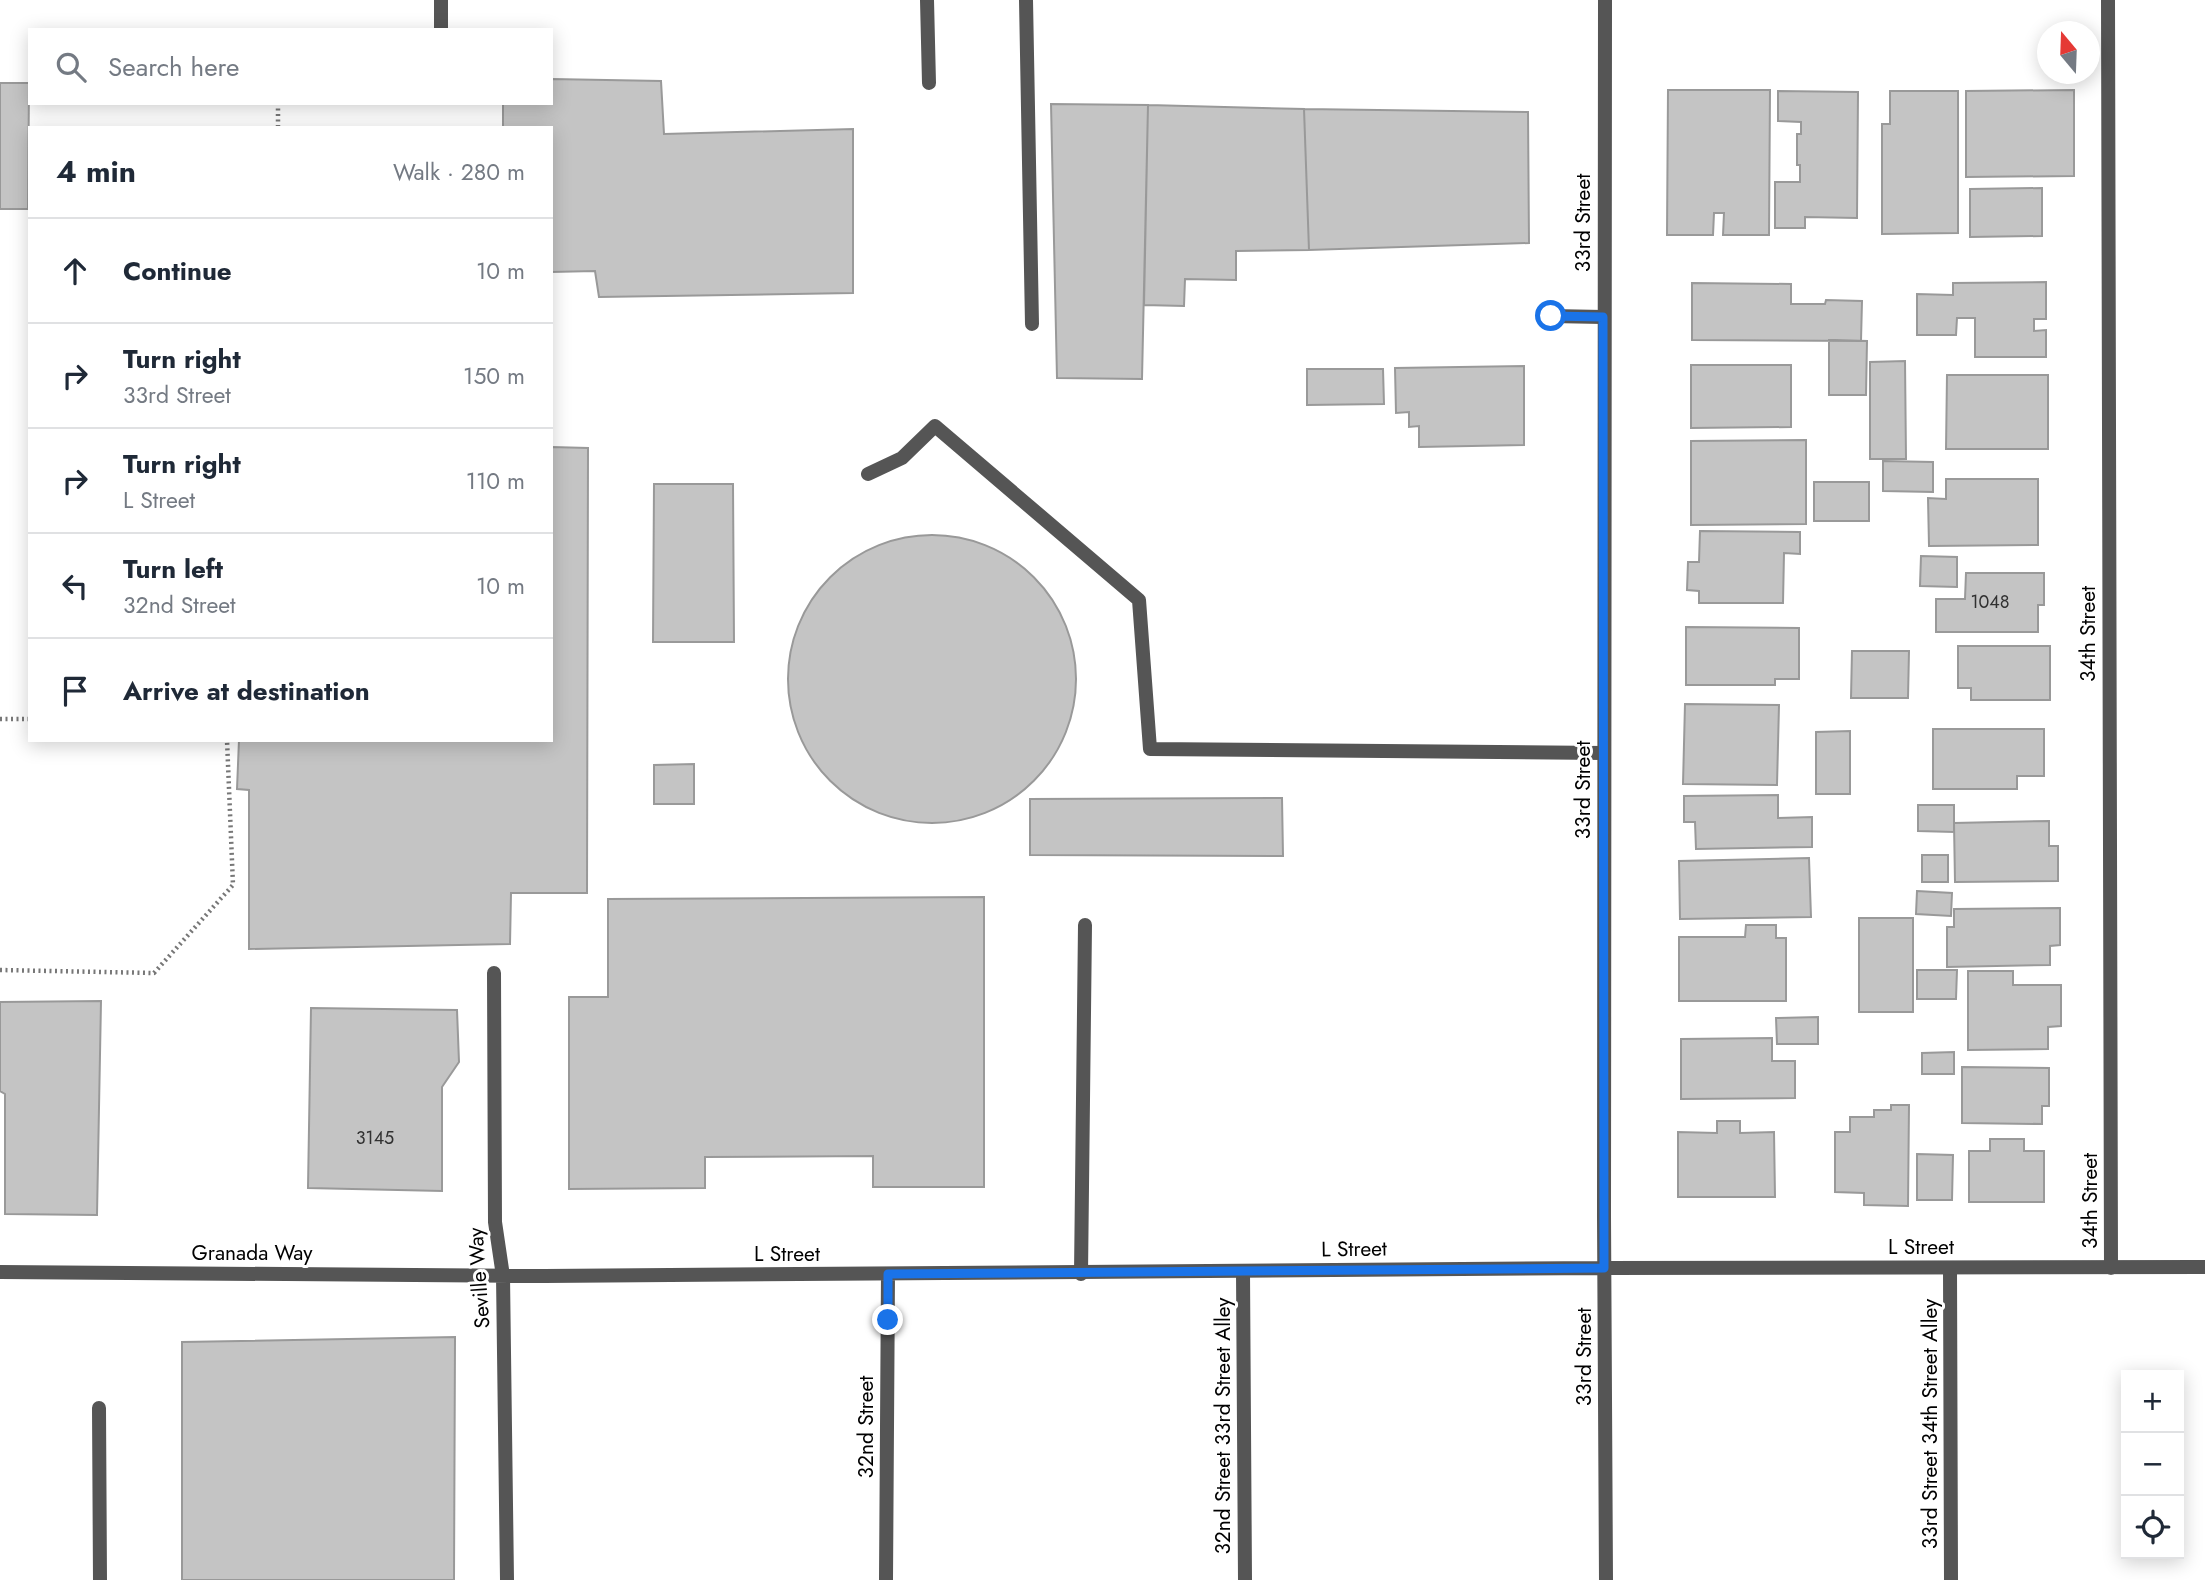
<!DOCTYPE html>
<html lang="en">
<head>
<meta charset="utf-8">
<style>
  :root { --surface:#fff; --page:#f2f2f3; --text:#1f2937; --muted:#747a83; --line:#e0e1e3 }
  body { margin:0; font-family:Jost,sans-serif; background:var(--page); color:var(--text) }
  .controls { position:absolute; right:21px; bottom:21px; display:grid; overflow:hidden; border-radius:0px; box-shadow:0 4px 18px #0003 }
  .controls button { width:63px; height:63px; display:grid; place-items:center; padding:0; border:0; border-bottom:2px solid var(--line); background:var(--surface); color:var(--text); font:35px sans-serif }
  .compass { position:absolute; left:2037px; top:21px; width:63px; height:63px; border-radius:50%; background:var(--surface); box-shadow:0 4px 18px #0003; rotate:341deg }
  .stop { position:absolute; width:21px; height:21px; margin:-16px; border:5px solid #1a73e8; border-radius:50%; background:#fff }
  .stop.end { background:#1a73e8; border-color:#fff; box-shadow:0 2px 7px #0008 }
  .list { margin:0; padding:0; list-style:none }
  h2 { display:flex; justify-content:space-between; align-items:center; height:91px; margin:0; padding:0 28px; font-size:30px }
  h2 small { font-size:23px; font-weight:400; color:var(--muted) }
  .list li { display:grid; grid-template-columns:46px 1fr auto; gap:21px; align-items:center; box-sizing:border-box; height:105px; padding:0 28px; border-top:2px solid var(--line) }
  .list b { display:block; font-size:26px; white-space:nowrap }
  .list p { margin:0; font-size:23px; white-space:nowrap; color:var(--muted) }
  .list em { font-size:23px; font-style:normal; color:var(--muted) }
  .icon { flex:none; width:38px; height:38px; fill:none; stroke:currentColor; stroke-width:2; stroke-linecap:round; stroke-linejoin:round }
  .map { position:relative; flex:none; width:2205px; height:1580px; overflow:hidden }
  .search { position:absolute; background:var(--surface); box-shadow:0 4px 18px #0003; left:28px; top:28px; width:525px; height:77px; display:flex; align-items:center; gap:18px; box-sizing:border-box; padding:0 24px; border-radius:0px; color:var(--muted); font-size:26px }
  .panel { position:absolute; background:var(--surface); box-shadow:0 4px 18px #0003; left:28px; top:126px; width:525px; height:616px; border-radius:0px }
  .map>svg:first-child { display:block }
  .building { fill:#c4c4c4; stroke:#999; stroke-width:2 }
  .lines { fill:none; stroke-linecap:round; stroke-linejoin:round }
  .path { stroke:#777; stroke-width:4.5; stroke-dasharray:2 3.5; stroke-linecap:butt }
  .lane { stroke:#555; stroke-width:14 }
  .street { stroke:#555; stroke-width:14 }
  .route { stroke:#1a73e8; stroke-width:9 }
  .labels { text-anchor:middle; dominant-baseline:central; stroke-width:6; stroke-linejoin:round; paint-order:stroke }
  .number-label { font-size:18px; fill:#313131 }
  .street-label { font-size:21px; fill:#000; stroke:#fff }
</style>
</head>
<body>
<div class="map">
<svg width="2205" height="1580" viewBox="0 0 2205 1580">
  <rect width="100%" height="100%" fill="#fff"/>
  <path class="building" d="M551 79 661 81 664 134 853 129V293L599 297 595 271 551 272V128H503V103H551Z
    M0 83H29L28 209H0Z
    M1668 90H1770L1769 235H1723L1724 213H1714L1713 235H1667Z
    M2074 90V176L1966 177V91Z
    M1778 91 1858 92 1857 218 1805 217V228H1775V182H1800V165H1797V134H1801V122L1778 121Z
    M1890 91H1958V233L1882 234V124H1890Z
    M1051 104 1148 105 1142 379 1057 378Z
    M1148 105 1304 109 1309 250 1236 251V280L1185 279 1184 306 1144 305Z
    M1304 109 1528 112 1529 243 1309 250Z
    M2042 188V236L1970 237V189Z
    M2046 282V319H2034V331L2046 330V357H1975V318H1957L1956 335H1917V294L1953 295V283Z
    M1692 283 1791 284V304H1825L1826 300 1862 301 1861 341 1692 340Z
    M1829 340 1867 341 1866 395H1829Z
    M1905 361 1906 459H1870V362Z
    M1691 365H1791V427L1691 428Z
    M1524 366V445L1419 447V426L1409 427V412L1396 413 1395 368Z
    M1307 369H1383L1384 404 1307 405Z
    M1947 375H2048V449H1946Z
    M1806 440V524L1691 525V441Z
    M551 447 588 448 587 893H511L510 944 249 949V790L237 789 239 740H551Z
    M1883 461 1933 462V492L1883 491Z
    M1946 479H2038V545L1929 546 1928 498 1946 499Z
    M1814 482H1869V521H1814Z
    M654 484H733L734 642H653Z
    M1700 531 1800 532V554L1784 553 1783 603H1699V591L1687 590 1688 562H1699Z
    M788 679a144 144 0 1 1 288 0a144 144 0 1 1-288 0Z
    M1921 556 1957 557V587L1920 586Z
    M1966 573H2044V605H2038V632H1936V599H1965Z
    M1686 627 1799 628V679H1775V685H1686Z
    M1958 646H2050V700H1971V688H1958Z
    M1852 651H1909L1908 698H1851Z
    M1685 704 1779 705 1777 785 1683 784Z
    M1933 729H2044V776H2017V789H1933Z
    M1850 731V794H1816V732Z
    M694 764V804H654V765Z
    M1778 795V818L1812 817V847L1696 849 1695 822H1684V796Z
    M1282 798 1283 856 1030 855V799Z
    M1918 805H1954V832L1918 831Z
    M2049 821V846H2058V881L1955 882 1954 823Z
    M1922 855H1948V882H1922Z
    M1809 858 1811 917 1680 919 1679 861Z
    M1917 891 1952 893 1951 916 1916 914Z
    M984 897V1187H873V1156L705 1157V1188L569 1189V997H608V899Z
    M2060 908V945L2050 946V965L1947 967V927H1954V909Z
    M1859 918H1913V1012H1859Z
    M1746 925H1776V938H1786V1001H1679V937H1745Z
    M1917 970H1957L1956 999H1917Z
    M1968 971H2013V985H2061V1026L2048 1027V1049L1968 1050Z
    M101 1001 97 1215 5 1214V1094L0 1091V1002Z
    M311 1008 457 1010 459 1062 442 1087V1191L308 1188Z
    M1818 1017V1044H1777L1776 1018Z
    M1772 1038V1061H1795V1098L1681 1099V1039Z
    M1954 1052V1074H1922V1053Z
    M1962 1067 2049 1068V1106H2042V1124L1962 1123Z
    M1891 1105H1909L1908 1206 1864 1205V1193L1835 1192V1132H1850V1117H1874V1110H1891Z
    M1717 1121H1740V1133L1774 1132 1775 1197H1678V1132L1717 1133Z
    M1990 1139H2024V1151H2044V1202H1969V1151H1990Z
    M1917 1154 1953 1155 1952 1200H1917Z
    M455 1337 454 1580H182V1342Z"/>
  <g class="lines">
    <path class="path" d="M278 103V128
      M0 719H30
      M0 970 154 973 233 885 227 740"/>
    <path class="lane" d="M927 0 929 83
      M1026 0 1032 324
      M441 30V0
      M1551 316 1603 317
      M868 474 902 458 935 426 1139 600 1150 749 1604 753
      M1950 1268 1951 1580
      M1243 1272 1245 1580
      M1081 1274 1085 925
      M99 1408 100 1580"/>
    <path class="street" d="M1605 0 1604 1217 1606 1580
      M2108 0 2111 1268
      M494 973 495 1222 503 1276 507 1580
      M0 1272 545 1276 1604 1268 2205 1267
      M886 1580 888 1274"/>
  </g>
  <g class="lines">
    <path class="route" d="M888 1320V1274L1604 1268 1603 317 1551 316"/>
  </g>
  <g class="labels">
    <g class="number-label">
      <text x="1990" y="602">1048</text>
      <text x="375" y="1138">3145</text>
    </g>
    <g class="street-label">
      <text transform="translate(1583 223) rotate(-90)">33rd Street</text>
      <text transform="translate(2088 634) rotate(-90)">34th Street</text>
      <text transform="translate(1583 790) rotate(-90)">33rd Street</text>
      <text transform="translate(2090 1201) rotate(-90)">34th Street</text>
      <text x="1921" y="1247">L Street</text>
      <text transform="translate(1354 1249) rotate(-1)">L Street</text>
      <text x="252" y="1253">Granada Way</text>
      <text x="787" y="1254">L Street</text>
      <text transform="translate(479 1278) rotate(-94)">Seville Way</text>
      <text transform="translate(1584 1357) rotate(-90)">33rd Street</text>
      <text transform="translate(1930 1424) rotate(-90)">33rd Street 34th Street Alley</text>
      <text transform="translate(1223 1426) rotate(-90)">32nd Street 33rd Street Alley</text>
      <text transform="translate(866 1427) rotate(-90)">32nd Street</text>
    </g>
  </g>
</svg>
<div class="controls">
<button>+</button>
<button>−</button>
<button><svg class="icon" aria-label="locate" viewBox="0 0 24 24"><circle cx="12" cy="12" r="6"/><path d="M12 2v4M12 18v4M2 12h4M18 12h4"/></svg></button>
</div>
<svg class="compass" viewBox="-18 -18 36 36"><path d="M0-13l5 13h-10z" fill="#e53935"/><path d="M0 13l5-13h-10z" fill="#747a83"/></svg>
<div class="stop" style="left:1551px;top:316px"></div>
<div class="stop end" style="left:888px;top:1320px"></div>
<div class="search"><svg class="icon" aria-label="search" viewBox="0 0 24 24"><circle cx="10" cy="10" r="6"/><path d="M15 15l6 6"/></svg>Search here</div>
<section class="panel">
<h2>4 min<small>Walk · 280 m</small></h2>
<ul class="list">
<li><svg class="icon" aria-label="ahead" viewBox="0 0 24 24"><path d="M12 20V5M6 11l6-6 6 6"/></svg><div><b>Continue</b></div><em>10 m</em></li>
<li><svg class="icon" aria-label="right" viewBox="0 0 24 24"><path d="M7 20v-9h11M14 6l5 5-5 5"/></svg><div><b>Turn right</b><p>33rd Street</p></div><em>150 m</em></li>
<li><svg class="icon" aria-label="right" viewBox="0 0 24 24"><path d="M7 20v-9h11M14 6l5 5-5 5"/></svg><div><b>Turn right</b><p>L Street</p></div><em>110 m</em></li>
<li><svg class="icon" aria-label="left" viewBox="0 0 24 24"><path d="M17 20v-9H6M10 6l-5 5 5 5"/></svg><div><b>Turn left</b><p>32nd Street</p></div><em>10 m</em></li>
<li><svg class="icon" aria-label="arrive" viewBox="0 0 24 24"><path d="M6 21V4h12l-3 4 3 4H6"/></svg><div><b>Arrive at destination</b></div></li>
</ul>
</section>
</div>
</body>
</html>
